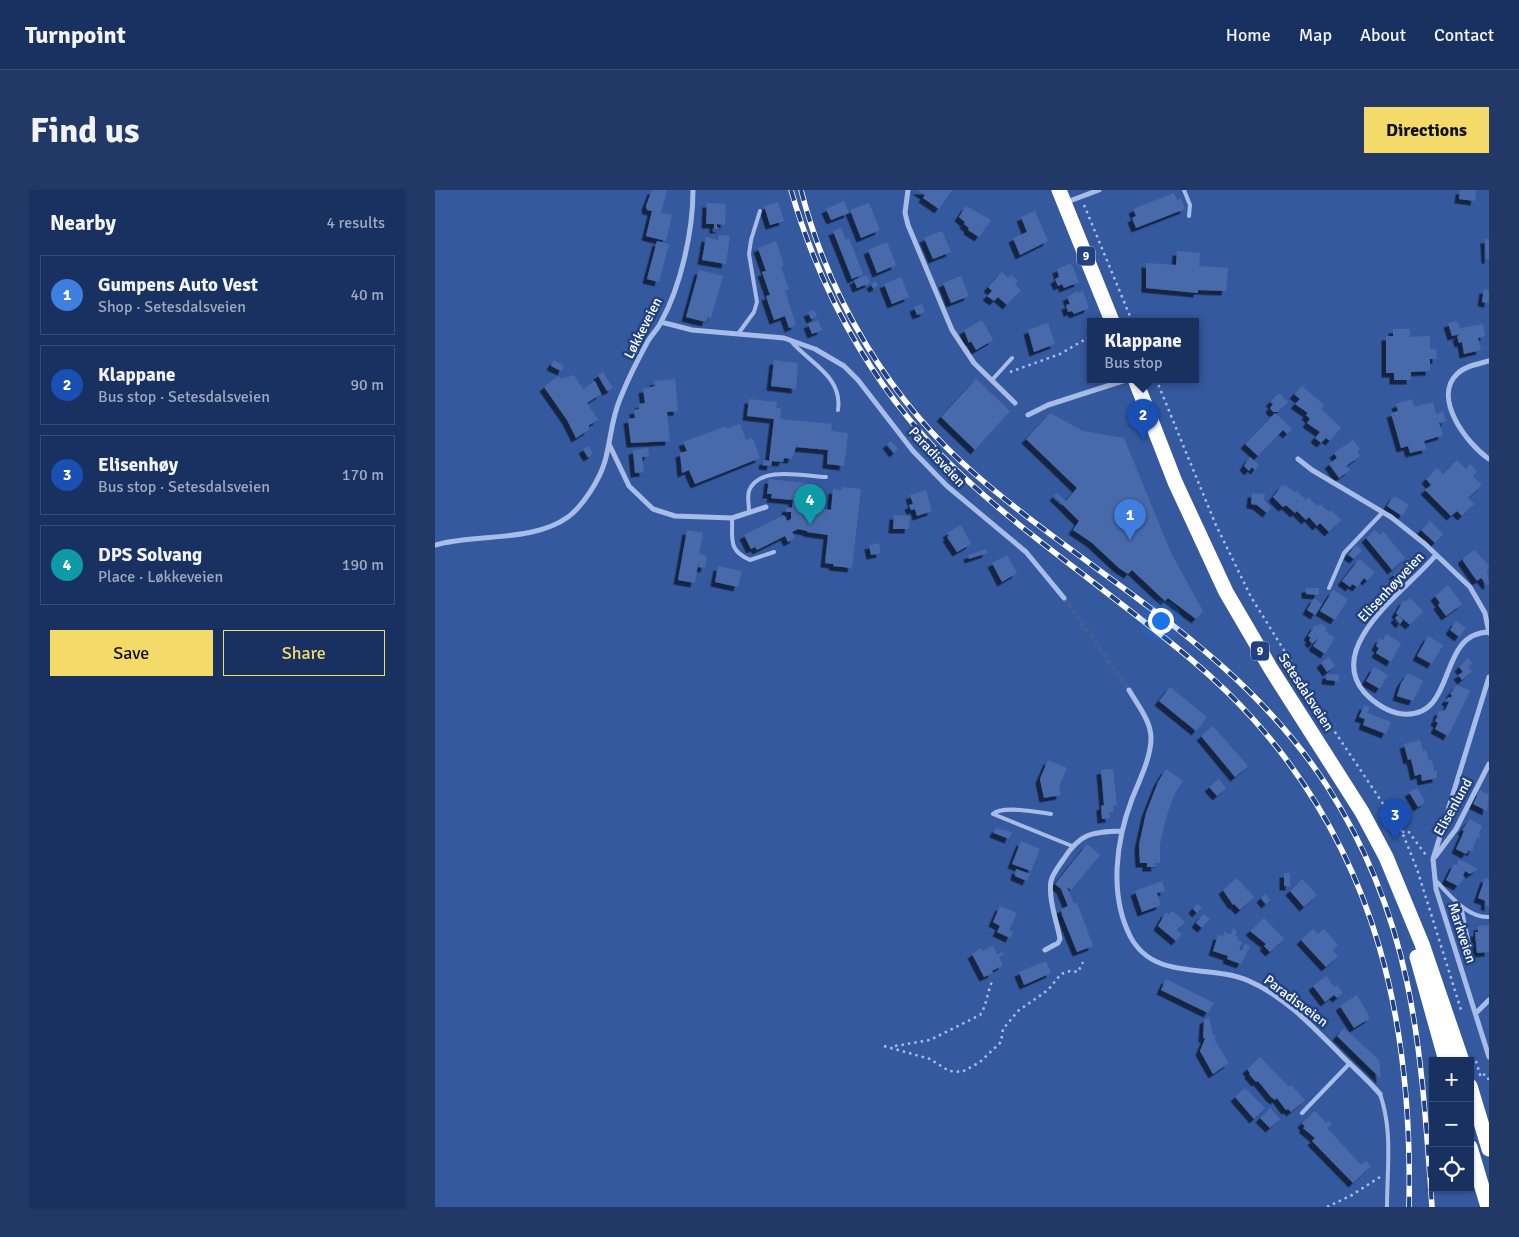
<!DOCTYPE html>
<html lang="en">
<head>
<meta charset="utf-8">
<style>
  :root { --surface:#193161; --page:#223967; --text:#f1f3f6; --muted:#9fa9bd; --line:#374c76; --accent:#f4db69 }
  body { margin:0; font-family:Signika,sans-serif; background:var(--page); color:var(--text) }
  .controls { position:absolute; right:15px; bottom:15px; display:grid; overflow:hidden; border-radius:0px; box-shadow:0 1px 4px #0004 }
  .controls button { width:45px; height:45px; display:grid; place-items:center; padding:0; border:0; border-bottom:1px solid var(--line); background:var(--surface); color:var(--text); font:25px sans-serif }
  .you { position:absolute; left:725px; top:430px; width:18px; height:18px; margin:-12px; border:4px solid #fff; border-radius:50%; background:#1a73e8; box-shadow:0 0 0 8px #1a73e833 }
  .badge { display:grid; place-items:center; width:32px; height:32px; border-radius:50%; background:var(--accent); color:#fff; font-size:16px; font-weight:700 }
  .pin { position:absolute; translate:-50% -41px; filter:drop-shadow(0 1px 2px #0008) }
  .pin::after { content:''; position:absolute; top:26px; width:18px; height:15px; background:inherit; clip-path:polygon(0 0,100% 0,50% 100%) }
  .popup { position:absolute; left:652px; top:128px; width:112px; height:65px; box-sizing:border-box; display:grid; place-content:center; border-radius:0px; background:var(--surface); filter:drop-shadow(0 1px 4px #0005); font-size:16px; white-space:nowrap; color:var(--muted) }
  .popup b { font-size:19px; color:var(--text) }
  .popup::after { content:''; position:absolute; left:50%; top:100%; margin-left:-10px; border:10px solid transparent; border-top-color:var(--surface) }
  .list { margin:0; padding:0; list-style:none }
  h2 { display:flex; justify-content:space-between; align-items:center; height:65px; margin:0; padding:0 20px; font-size:21px }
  h2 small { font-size:16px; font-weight:400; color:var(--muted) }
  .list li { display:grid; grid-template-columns:32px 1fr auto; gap:15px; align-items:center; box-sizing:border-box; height:80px; margin:0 10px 10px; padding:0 10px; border:1px solid var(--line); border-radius:0px }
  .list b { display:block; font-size:19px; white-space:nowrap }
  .list p { margin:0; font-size:16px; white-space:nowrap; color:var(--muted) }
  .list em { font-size:16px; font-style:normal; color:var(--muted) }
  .actions { display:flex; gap:10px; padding:15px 20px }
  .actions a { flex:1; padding:11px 0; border:1px solid var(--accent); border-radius:0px; text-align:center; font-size:18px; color:var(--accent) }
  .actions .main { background:var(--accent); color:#111 }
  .icon { flex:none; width:28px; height:28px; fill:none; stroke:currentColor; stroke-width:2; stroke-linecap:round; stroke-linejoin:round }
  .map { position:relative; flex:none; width:1054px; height:1017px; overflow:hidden; border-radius:0px }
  header { display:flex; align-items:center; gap:30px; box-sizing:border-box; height:70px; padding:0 25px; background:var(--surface); border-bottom:1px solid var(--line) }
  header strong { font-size:24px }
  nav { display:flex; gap:28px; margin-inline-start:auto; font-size:18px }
  .intro { display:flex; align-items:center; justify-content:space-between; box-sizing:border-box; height:120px; padding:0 30px }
  h1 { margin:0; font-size:35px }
  .button { padding:12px 22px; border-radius:0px; background:var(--accent); color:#111; font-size:18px; font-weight:700 }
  main { display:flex; gap:30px; padding:0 30px }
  aside { flex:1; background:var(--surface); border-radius:0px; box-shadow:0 1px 4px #0004 }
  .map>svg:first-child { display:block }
  .green { fill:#35599f; fill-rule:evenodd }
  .building { fill:#4a6aaa; filter:url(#shadow) }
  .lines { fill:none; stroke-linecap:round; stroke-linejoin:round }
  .street-tunnel { stroke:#425e94; stroke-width:5; stroke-dasharray:5 2.5; stroke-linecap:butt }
  .path { stroke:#a7bde8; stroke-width:2.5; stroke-dasharray:2.5 4; stroke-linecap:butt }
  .lane { stroke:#a7bde8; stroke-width:4 }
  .street { stroke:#a7bde8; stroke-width:5 }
  .highway { stroke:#fff; stroke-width:15 }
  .rail-casing { stroke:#fff; stroke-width:5.5 }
  .rail { stroke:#214181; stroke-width:4; stroke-dasharray:11; stroke-linecap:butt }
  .labels { text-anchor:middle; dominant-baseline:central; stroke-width:5; stroke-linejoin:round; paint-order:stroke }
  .shield { fill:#214181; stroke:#bcc6d9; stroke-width:1 }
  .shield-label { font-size:12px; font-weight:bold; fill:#fff }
  .street-label { font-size:14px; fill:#fff; stroke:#214181 }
</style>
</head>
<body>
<header>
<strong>Turnpoint</strong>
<nav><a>Home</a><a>Map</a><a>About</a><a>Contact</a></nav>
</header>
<div class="intro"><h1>Find us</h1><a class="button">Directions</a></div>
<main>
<aside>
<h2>Nearby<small>4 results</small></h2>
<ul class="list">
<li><span class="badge" style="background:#3f7fe0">1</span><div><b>Gumpens Auto Vest</b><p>Shop · Setesdalsveien</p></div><em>40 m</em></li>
<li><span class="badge" style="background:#1a4fb4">2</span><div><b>Klappane</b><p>Bus stop · Setesdalsveien</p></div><em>90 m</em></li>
<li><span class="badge" style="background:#1a4fb4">3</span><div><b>Elisenhøy</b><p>Bus stop · Setesdalsveien</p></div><em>170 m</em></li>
<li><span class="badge" style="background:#0f9aa8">4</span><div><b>DPS Solvang</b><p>Place · Løkkeveien</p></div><em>190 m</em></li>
</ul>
<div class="actions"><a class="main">Save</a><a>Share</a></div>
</aside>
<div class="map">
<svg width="1054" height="1017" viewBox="0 0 1054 1017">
  <defs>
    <filter id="shadow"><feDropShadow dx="-4.5" dy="4.5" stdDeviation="0" flood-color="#0009"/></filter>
  </defs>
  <rect width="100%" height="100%" fill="#214181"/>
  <path class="green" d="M0 0H1054V1017H0ZM656 131H760V189H656ZM998 871H1035V998H998Z"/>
  <path class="building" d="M217 0H232L226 23 237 25 231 51 211 46 217 21 212 20 211 16Z
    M482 0H517L504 19 488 8 490 5Z
    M1025 0H1041L1040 11 1024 9Z
    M739 3 742 10 746 8 750 19 701 38 697 28 701 26 698 19Z
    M409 11 414 23 396 30 391 19Z
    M343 12 349 31 335 35 329 16Z
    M272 13 291 14 290 35 282 34V37L286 39H279V34H271Z
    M434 13 445 40 426 48 415 20Z
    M531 16 556 30 544 47 533 40 534 38 529 34 530 32 524 27Z
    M600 21 613 51 585 65 578 48 592 42 586 27Z
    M406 38 411 50 414 48 428 84 417 89 398 41Z
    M507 41 516 62 498 69 489 48Z
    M284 45 295 46 291 74 267 70 271 47 283 50Z
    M1050 49H1054V69H1051Z
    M222 51 234 54 224 92 212 89Z
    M341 51 349 75 346 77 354 99 350 101 361 135 354 138 350 126 339 130 331 106 335 105 327 82 331 81 323 58Z
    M452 52 461 75 442 83 433 60Z
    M742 61 765 63 764 76 793 78 791 101 763 100V103L711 98V73L741 75Z
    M634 74 637 75 644 92 629 98 627 94 623 96 620 89 624 87 622 79Z
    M264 80 288 86 276 128 273 127 271 132 251 127Z
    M567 82 573 88 576 85 583 91 580 94 586 100 572 115 563 107 559 111 552 106 557 101 553 97Z
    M432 85 435 93 422 98 419 90Z
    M526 86 534 106 516 113 508 93Z
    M466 87 474 107 457 114 449 94Z
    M441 91 443 96 438 98 436 94Z
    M1049 99 1054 100V113L1047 112Z
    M643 101 644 103 648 101 654 118 639 124 637 121 633 122 631 115 635 114 632 107Z
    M487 114 490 122 482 125 479 117Z
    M379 120 382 126 376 129 373 122Z
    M383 130 387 140 377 144 373 134Z
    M547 130 558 150 541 160 536 151 534 153 529 140Z
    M1021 131 1025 138 1048 134 1050 146 1043 148 1046 160 1029 164 1027 152 1024 153 1022 146 1025 144 1017 146 1013 133Z
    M613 133 620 154 599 162 593 140Z
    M958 139H975V147L995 146V159H1001L1002 169H995V181L976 182V190H959V183H951V146H958Z
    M119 170 129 176 127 181 116 176Z
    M339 170 363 173 361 199 336 196Z
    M168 182 178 198 172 201 163 185Z
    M139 185 148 199 160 191 166 204 152 213 163 230 154 235V240L141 248 132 230 109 197 123 186 126 189Z
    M240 189 243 221 232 222 235 251 196 253 193 229 200 228 199 220 204 219V214L210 213 208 199 220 196 219 191Z
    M541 189 575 221 540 260 506 227Z
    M867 196 889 215 886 219 906 238 895 251 891 248 886 253 880 248 885 242 872 233 875 229 871 225 873 223 860 214 865 209 859 204Z
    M844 203 853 212 843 222H838L835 218 838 214 835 212Z
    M314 209 342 212 341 218 346 219 345 229 397 234 396 241 413 243 409 276 392 274 393 260 361 257 357 269 349 268 348 272 337 271 336 276 328 275 329 270 334 271 339 229 312 226Z
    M977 209 979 217 998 212 1001 224 1008 222 1011 231 1004 233 1008 245 989 251 992 259 975 263 973 256 966 258 956 223 963 221 961 214Z
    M615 223 648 241 689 248 736 363 768 421 761 429 733 408 730 411 697 380 693 384 684 378 656 352 638 340 644 331 619 306 622 303 631 311 642 298 591 249Z
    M840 223 857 239 852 244 848 240 823 266 810 254Z
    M305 234 311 250 317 248 319 251 325 268 260 294 254 280 247 283 245 263 252 261 248 252 291 236 292 239Z
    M918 250 925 259 922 262 925 266 911 276 915 280 904 288 894 274 902 268 899 263Z
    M456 251 463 259 459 263 452 254Z
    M153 256 158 264 153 267 148 259Z
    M213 258 214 266 207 267 209 282 200 283 198 260Z
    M815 267 824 275 820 280 817 277 814 281 809 276Z
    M1022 270 1031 279 1035 274 1042 281 1038 286 1047 295 1033 308 1039 314 1027 326 1022 321 1016 326 990 300 996 295 991 289 1002 278 1008 284Z
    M334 289 378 294 376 317 396 320 398 299 407 300V297L426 299 417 378 398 376 399 374 390 373 393 345 372 342V341L363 339 357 342 360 348 353 352 350 346 322 360 320 357 316 359 309 345 349 325 352 331 356 329V322H351L352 317 357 318 358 310 336 308 337 304H332Z
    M847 295 849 296 851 295 860 303 862 301 871 310 873 307 882 316 885 314 894 322 896 320 906 330 894 342 885 333 882 336 874 327 871 330 862 321 860 323 851 315 848 317 838 307Z
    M491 300 497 321 482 326 480 319 476 320 474 315 478 314 475 305Z
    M817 303 830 304 829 310 836 318 832 323 822 315 816 314Z
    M959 306 974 315 967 326 952 316Z
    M459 325 475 326 474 339H458Z
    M995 331 1008 344 1000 353 986 340Z
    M526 335 536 354 522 362 512 347 514 346 512 343Z
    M252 340 268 343 264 364 272 366 270 378 263 377 264 368 260 393 243 390Z
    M940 340 945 345 948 341 970 368 957 380 931 348Z
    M444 353 446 363 436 365 434 355Z
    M921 355 927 360 919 369 913 365Z
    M551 359 552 363 534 369 533 365Z
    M1040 360 1054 376 1052 382 1054 394 1052 395 1046 388 1042 391 1028 371V368Z
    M572 365 582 383 567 392 557 373Z
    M924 369 940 382 932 391 929 388 922 397 917 394 915 397 907 391Z
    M283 376 307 381 303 397 280 392Z
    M965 379 969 383 963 390 958 385Z
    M1013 395 1027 414 1011 426 1003 415 1005 413 1000 406Z
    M871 398H884V405L871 404Z
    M898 400 913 409 900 430 885 421Z
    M879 408 887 414 880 425 872 420Z
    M975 408 988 421 975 435 961 423 969 410 971 412Z
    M963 425 968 430 965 434 960 428Z
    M1021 431 1031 438 1024 447 1015 440Z
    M885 433 892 438 890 441 900 448 890 464 878 456 884 447 877 454 874 450 876 448 873 446 880 435 883 436Z
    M951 444 966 453 956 472 941 463 944 458 941 456 945 448 948 450Z
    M993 446 1008 455 997 474 982 466Z
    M894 467 900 476 892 482 886 473Z
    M1033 468 1037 473 1033 477 1037 481 1027 490 1023 485 1028 482 1024 477Z
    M939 477 953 485 945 499 931 491Z
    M973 483 988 491 978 511 962 506 966 493Z
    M892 484 904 485V491L891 490Z
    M1022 495 1035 501 1013 546 1000 539 1003 533 1000 531 1002 527 1005 529 1002 526 1004 521 1010 520 1014 512 1011 511 1013 507 1016 508 1017 505 1015 504Z
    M735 497 772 527 761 541 724 511Z
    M929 515 935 517 932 523 956 532 951 544 928 535 930 529 924 527Z
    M778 536 813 576 800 587 766 546Z
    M985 550 988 561 991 560 994 571 997 570 999 581H1002V588L987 591 986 584 980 586 976 569 973 570 969 554Z
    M613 570 632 578 624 596 626 605 609 608 605 589Z
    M678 579 682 615 678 616 679 622H674L675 628 667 629 666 616 669 615 666 580Z
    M731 579 748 591 740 603 731 628 725 654V673H720L721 677H712V673H705L704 655 711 623 723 592Z
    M784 589 791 598 782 606 774 597Z
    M982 598 990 612 983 617 974 602Z
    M1045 600 1052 604 1054 602 1052 621 1038 614Z
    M1035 629 1047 636 1044 643 1045 647 1041 649 1037 662 1034 660 1031 664 1021 659 1029 641 1027 640Z
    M561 638 577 642 574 649 559 643Z
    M586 651 605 659 596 681 577 674Z
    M652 654 665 665 636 700 632 697 639 714 642 713 658 756 642 762 627 725 626 719 633 716 626 699 620 694Z
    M1024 669 1043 679 1035 684 1030 681 1028 686 1030 687 1023 696 1011 690 1019 674 1022 675Z
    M581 679 595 684 592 691 580 686Z
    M849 683H855V696H849Z
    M802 688 819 707 805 720 799 714 798 715 788 700Z
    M1050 688 1054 689V717L1050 715 1051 711 1043 708Z
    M867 689 882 705 869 717 855 701Z
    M727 691 730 701 722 703 726 715 707 722 700 701Z
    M830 704 835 710 831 714 826 708Z
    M762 714 767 717 762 723 758 719Z
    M565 716 582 723 574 740 578 742 575 748 562 742 565 736 558 732Z
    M737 721 750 732 742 740 747 744 741 751 723 736 731 722 734 725Z
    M768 724 775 729 767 738 761 733Z
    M829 728 849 749 835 762 829 756 831 754 815 741Z
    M1054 735V762L1042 763 1040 742H1043V736Z
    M798 738 802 742 800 746H803L802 750 807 752 804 759 807 760 810 754 815 756 806 774 792 769 793 766 778 761 783 745 788 746 789 742 796 744Z
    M878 739 883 744 889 739 903 755 898 760 903 766 891 777 866 750Z
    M558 756 562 765 568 762 569 764 564 767 568 775 557 781 558 783 549 787 537 764 546 758 548 761Z
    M611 771 616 783 589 795 584 782Z
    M891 786 899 797 902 795 908 803 902 808 899 805 890 812 878 796Z
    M731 789 779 813 773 823 726 800Z
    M922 805 935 828 919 838 905 816Z
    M774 827 778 846 780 845 781 847 779 849 794 873 778 884 765 861 770 849 768 847 769 830Z
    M909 838 944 870 946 889 902 846Z
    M825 867 854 897 856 895 870 910 856 922 853 919 851 920 842 908 840 910 836 907 823 891 821 892 814 884 815 883 812 879Z
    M810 898 830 918 819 929 800 907Z
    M835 918 845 929 835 938 825 928Z
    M880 921 891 933 893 931 897 934 892 938 926 975 931 971 936 976 918 993 877 951 880 948 868 938 870 937 867 933Z"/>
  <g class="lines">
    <path class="street-tunnel" d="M629 408 694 500"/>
    <path class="path" d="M649 15 697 131
      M575 182 625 164 656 146
      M721 189 780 333 816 407 896 536 967 642 982 679 1027 823
      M967 642 973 641 991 665
      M449 856 495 869 514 881 527 882 545 872 566 852 568 839 583 821 613 800 626 784 635 781 643 782 648 772
      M460 856 495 850 545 825C552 815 552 802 558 789
      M1041 871 1046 888
      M1048 884 1053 887 1054 893
      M892 1017 917 1005 945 987"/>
    <path class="lane" d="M749 0 755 15 754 26
      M303 144 319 122 322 112 314 64 316 50 325 21
      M356 151C374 173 408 186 403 220
      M557 190 577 168
      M314 321C314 315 312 307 314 301 324 275 368 286 391 287
      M297 328C298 348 292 360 315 370L339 362
      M894 398 909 363 948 322
      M616 624C603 622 567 615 558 624L637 656
      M1001 691C1015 705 1032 728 1054 727
      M1026 716 1034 755
      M945 904C958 941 952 978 952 1017
      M867 923 915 873"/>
    <path class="street" d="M473 0 470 23 473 35 517 140 539 173 580 213
      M632 12 664 0
      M226 132 257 140 349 148 380 159 409 176 423 190 478 261 512 296 591 362 629 408
      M1054 171C1043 174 1030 176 1022 184 997 208 1032 254 1054 269
      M593 225 613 215 694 189
      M174 254 194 296 218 319 240 326 297 328 331 317
      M863 269 877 280 956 327 990 354 1035 397 1050 423 1054 443
      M0 355C40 343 97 353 133 327 148 316 165 289 170 271 176 250 176 230 185 209 193 189 203 169 213 151 217 144 223 139 226 132 246 96 258 41 258 0
      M1000 366C975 397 889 455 929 502 939 513 954 523 968 524 1023 528 1001 443 1054 442
      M1054 487 998 669 1001 699 1054 867
      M694 500C702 514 716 531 716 548 716 568 704 591 697 609 681 651 674 704 695 746 719 792 773 773 814 791 851 807 879 838 907 866 920 879 933 890 945 904
      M1000 667 1021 639 1054 574
      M610 760 623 753 625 749C622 732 613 708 616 691 618 683 624 676 628 670 645 643 656 642 687 641
      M1041 823 1054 810"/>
    <path class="highway" d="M624 0 677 131
      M700 189 740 292 791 402 836 479 927 622 951 667 987 754 1027 871
      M982 767 1011 871
      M1035 896 1054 959
      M1035 957 1053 1017"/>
    <defs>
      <path id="rail" d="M356 0C388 111 446 212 532 290 573 328 619 362 663 396 717 438 774 479 819 530 943 669 978 836 974 1017
        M366 0C394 109 455 211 541 285 662 390 802 457 892 596 980 733 986 860 997 1017"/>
    </defs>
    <use href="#rail" class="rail-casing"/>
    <use href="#rail" class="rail"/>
  </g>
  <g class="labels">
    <g class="shield">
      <rect x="642" y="56.5" width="18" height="19" rx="4"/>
      <rect x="816" y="451.5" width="18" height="19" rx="4"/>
    </g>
    <g class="shield-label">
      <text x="651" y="66">9</text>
      <text x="825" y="461">9</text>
    </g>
    <g class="street-label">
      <text transform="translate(208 138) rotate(-63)">Løkkeveien</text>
      <text transform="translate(502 267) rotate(47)">Paradisveien</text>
      <text transform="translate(956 397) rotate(-47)">Elisenhøyveien</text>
      <text transform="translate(871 502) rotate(57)">Setesdalsveien</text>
      <text transform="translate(1018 617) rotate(-61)">Elisenlund</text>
      <text transform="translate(1027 743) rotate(72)">Markveien</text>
      <text transform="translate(861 811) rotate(37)">Paradisveien</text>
    </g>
  </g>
</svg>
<div class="controls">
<button>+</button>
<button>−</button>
<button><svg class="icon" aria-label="locate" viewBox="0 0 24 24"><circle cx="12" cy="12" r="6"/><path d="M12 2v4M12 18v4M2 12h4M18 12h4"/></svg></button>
</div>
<div class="you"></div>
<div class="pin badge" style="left:695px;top:350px;background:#3f7fe0">1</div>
<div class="pin badge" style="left:708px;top:250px;background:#1a4fb4">2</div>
<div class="popup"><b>Klappane</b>Bus stop</div>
<div class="pin badge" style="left:960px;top:650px;background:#1a4fb4">3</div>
<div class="pin badge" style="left:375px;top:335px;background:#0f9aa8">4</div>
</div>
</main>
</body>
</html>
